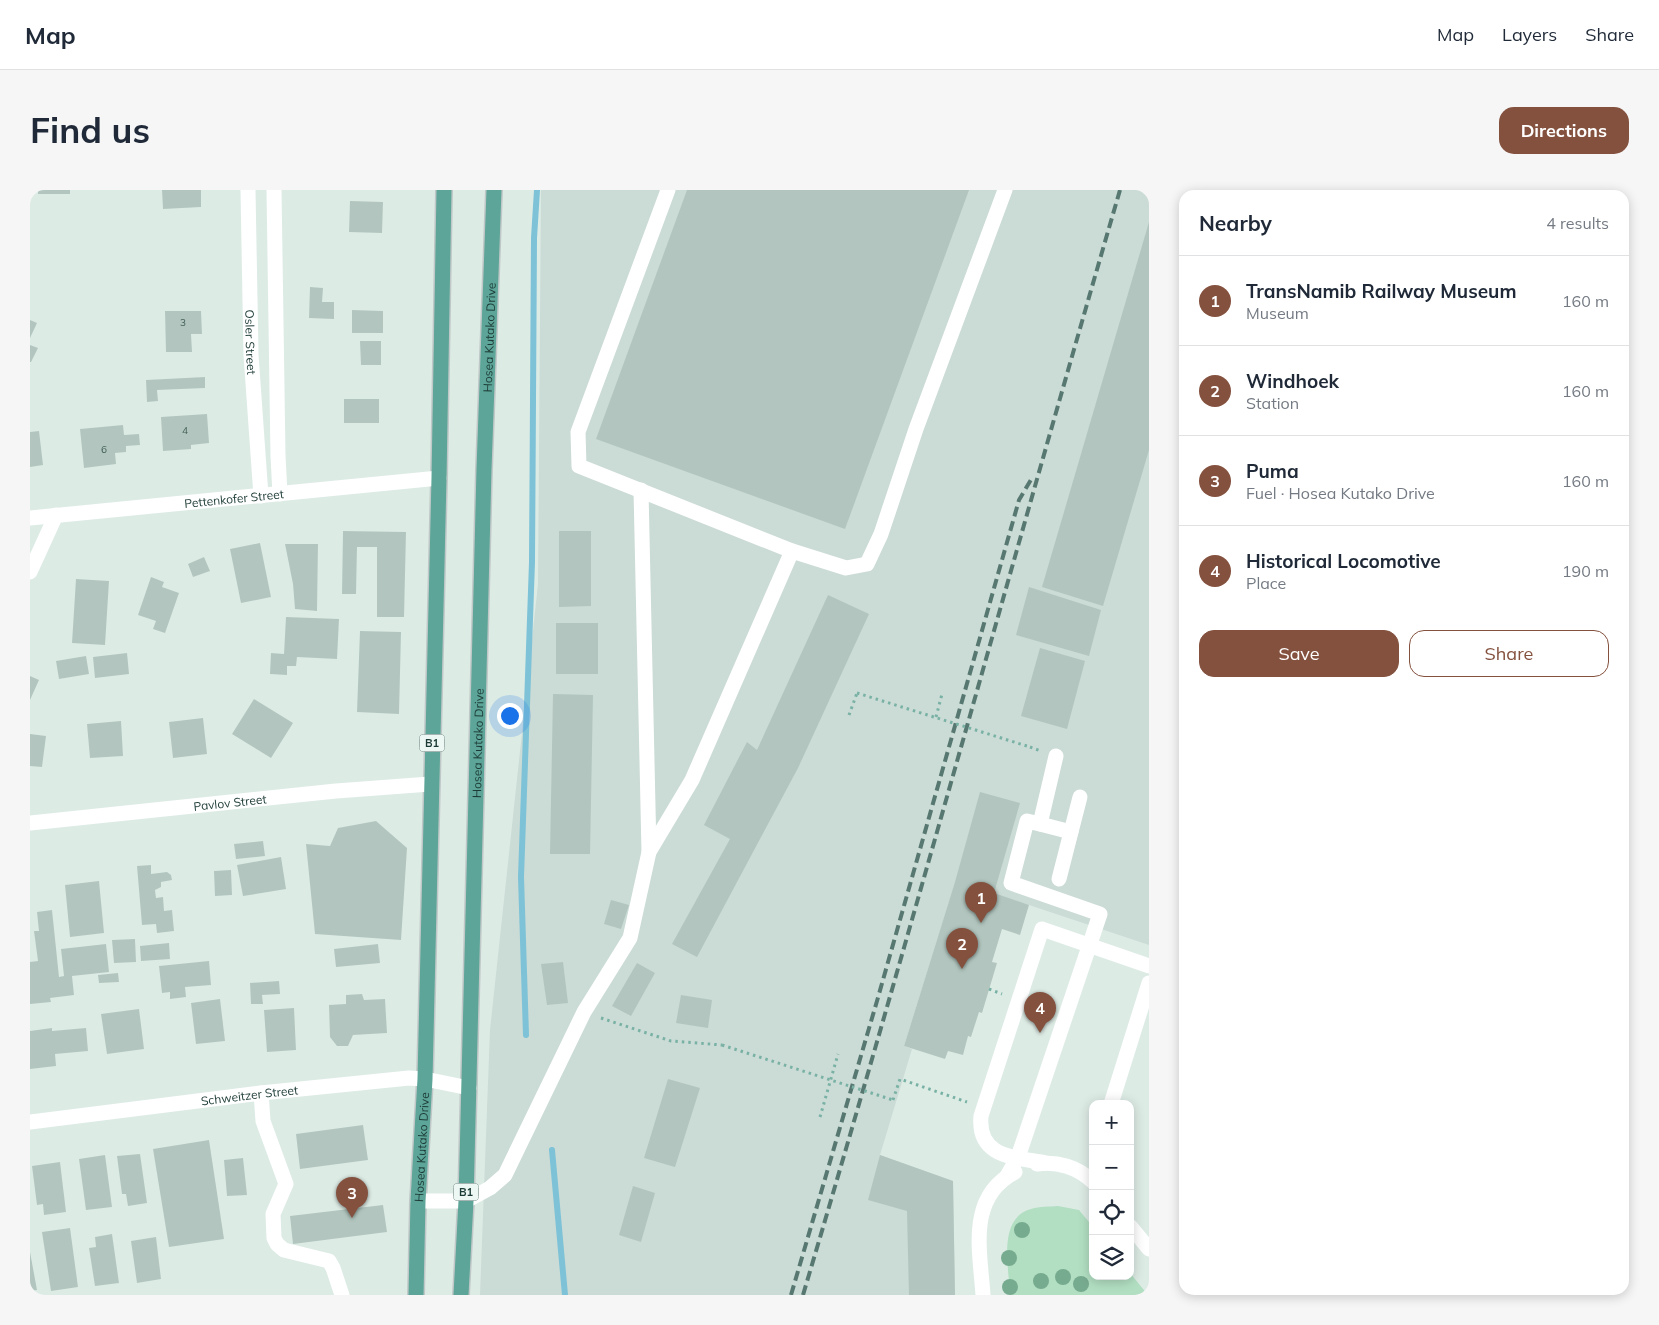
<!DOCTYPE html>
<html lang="en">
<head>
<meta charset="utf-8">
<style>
  :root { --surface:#fff; --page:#f6f6f7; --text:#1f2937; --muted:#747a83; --line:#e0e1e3; --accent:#84513e }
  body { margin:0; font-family:Mulish,sans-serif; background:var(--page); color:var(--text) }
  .controls { position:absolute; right:15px; bottom:15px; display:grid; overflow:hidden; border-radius:10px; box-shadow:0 2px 12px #0003 }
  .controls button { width:45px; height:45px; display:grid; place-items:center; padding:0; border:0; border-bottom:1px solid var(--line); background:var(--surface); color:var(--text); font:25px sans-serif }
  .you { position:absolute; left:479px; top:525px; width:18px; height:18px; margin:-12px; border:4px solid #fff; border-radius:50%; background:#1a73e8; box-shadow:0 0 0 8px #1a73e833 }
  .badge { display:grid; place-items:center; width:32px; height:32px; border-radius:50%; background:var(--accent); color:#fff; font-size:16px; font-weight:700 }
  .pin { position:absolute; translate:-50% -41px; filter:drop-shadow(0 1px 2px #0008) }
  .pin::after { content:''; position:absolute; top:26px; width:18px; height:15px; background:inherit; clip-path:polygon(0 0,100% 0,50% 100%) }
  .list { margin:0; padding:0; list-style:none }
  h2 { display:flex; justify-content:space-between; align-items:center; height:65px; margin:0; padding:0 20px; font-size:21px }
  h2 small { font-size:16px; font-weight:400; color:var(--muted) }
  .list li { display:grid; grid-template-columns:32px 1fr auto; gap:15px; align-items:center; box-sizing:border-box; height:90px; padding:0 20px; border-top:1px solid var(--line) }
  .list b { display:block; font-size:19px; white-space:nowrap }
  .list p { margin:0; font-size:16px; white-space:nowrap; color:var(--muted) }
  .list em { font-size:16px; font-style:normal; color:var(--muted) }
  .actions { display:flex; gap:10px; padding:15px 20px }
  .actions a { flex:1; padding:11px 0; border:1px solid var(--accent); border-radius:15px; text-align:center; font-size:18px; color:var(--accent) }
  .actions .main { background:var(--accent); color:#fff }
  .icon { flex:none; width:28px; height:28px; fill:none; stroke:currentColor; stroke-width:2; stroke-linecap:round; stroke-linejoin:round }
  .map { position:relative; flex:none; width:1119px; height:1105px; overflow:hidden; border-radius:15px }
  header { display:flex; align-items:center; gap:30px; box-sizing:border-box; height:70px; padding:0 25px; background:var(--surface); border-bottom:1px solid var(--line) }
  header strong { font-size:24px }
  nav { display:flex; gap:28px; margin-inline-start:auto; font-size:18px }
  .intro { display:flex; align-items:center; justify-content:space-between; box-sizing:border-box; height:120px; padding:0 30px }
  h1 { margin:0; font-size:35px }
  .button { padding:12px 22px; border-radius:15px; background:var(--accent); color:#fff; font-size:18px; font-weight:700 }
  main { display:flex; gap:30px; padding:0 30px }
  aside { flex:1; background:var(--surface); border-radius:15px; box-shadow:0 2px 12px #0003 }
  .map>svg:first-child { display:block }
  .built { fill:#cbdbd5 }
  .green { fill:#b2dfc2 }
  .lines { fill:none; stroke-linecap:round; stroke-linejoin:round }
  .stream { stroke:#7dc2d7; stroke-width:6 }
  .building { fill:#b2c6bf }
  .major-casing { stroke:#c0c8c7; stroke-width:18 }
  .path { stroke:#79b2a5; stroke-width:3; stroke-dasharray:2.5 4; stroke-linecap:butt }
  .minor { stroke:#fff; stroke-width:15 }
  .major { stroke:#5ca598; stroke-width:15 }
  .rail { stroke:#577871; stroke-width:4; stroke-dasharray:10 5; stroke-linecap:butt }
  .path-bridge { stroke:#79b2a5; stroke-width:3; stroke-dasharray:2.5 4; stroke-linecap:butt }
  .tree { fill:#77ab90 }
  .labels { text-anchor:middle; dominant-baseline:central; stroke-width:4; stroke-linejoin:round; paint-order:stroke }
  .number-label { font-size:10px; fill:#425e58 }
  .shield { fill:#edf7f3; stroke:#5b736f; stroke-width:1 }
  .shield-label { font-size:11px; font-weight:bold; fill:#1d3b36 }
  .street-label { font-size:12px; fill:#1d3b36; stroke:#edf7f3 }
</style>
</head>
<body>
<header>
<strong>Map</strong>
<nav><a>Map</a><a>Layers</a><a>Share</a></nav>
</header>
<div class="intro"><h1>Find us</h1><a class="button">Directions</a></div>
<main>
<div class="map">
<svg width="1119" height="1105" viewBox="0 0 1119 1105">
  <rect width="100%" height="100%" fill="#ddebe5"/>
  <path class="built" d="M511 0H1119V755L999 715 925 693 874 856 882 859 850 965 923 991 925 1105H450L460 840 508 394Z"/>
  <path class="green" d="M1028 1016 1049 1020 1063 1037V1086H1100V1083L1118 1105H980C979 1078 967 1028 1001 1019 1010 1016 1019 1017 1028 1016Z"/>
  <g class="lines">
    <path class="stream" d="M496 845 491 687 502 372 504 48 507 0
      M522 960 535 1105"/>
  </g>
  <path class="building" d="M8 0H40V4H8Z
    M132 0H171V17L133 19Z
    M657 0H939L815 339 566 249Z
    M320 11 353 12 352 43 319 42Z
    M1119 32V260L1073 416 1012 397Z
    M280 97 293 98 292 112H304V129L279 128Z
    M322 120 353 121V143H322Z
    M135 121H171L172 144H161L162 162H136Z
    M0 130 7 133 0 148Z
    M330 151H351V175H331Z
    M0 155 8 158 1 172H0Z
    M175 187V198L127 200 128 211 117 212 116 190Z
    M314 209H349V233H314Z
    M177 224 179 253 161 255V259L133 261 131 227Z
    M93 235 94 245 109 244 110 255 96 256V262L85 263 86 274 54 278 50 239Z
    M9 241 13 275 0 277V242Z
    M313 341 376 342 374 427H347V357H327L326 404H312Z
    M529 341H561V416L529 417Z
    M230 353 241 407 211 413 200 359Z
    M255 354H288L287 421 265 419 263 394Z
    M174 367 180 381 163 387 158 374Z
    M121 387 134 392 132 397 149 403 135 443 123 439 126 431 108 425Z
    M46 389 79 391 75 455 42 453Z
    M999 397 1071 420 1059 466 986 445Z
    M798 405 839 424 768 578 667 767 642 754 700 649 674 635 717 552 727 560Z
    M256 427 309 429 307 469 267 467 266 476H257V485L240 484 241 463 254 464Z
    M526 433H568V484H526Z
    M330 441 371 442 369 524 327 522Z
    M1010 458 1055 471 1037 539 991 526Z
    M97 463 99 484 65 488 63 467Z
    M56 466 59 484 29 489 26 471Z
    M0 486 9 490 0 510Z
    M523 504 563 505 560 664H520Z
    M224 509 263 533 241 568 202 544Z
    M173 528 177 564 143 568 139 532Z
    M91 531 93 566 60 568 57 534Z
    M0 544 16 546 12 577 0 576Z
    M950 602 990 613 964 703 999 715 990 745 972 739 962 772 967 773 952 823 949 822 941 847 938 846 933 865 918 861 915 869 874 856 925 692Z
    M346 631 377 658 371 750 285 744 276 654 300 656 308 638Z
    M233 651 235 666 206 669 204 654Z
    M251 667 256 699 213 706 207 675Z
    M121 675V684L137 682 141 685 142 690 131 692V697L125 700 126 708 133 707 134 721 142 720 144 741 127 743 126 734 112 735 107 676Z
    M201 680 202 705 185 706 184 681Z
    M69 691 74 743 40 747 35 695Z
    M581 710 599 715 591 739 574 734Z
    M22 720 29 787 34 786 31 759 76 754 79 782 42 786 44 805 20 808 21 812 0 814V772L8 771 4 741H9L7 722Z
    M105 749 106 772 84 773 82 750Z
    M139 753 140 769 111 771 110 756Z
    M348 754 350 773 306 777 304 759Z
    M179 771 181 795 155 797 156 807 140 809V802L132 803 129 776Z
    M533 772 538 813 517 815 511 774Z
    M607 773 625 783 601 826 582 816Z
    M88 783 89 792 69 793 68 785Z
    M249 791 250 804 232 805 233 814H221L220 793Z
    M332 804 334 810 355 809 357 843 323 845 318 856H307L300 847 299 815 316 814V805Z
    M651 805 682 810 678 838 646 833Z
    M190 809 195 851 166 854 161 813Z
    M264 818 266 860 237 862 234 820Z
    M109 819 114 859 77 864 71 824Z
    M22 838V841L56 838 58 861 25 864 26 876 0 879V841Z
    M638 889 670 898 645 977 614 968Z
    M333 935 338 970 270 979 266 944Z
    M179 950 194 1049 139 1057 123 959Z
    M110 964 117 1013 98 1016 96 1004H92L87 966Z
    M75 965 82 1017 56 1020 49 969Z
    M850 965 923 991 925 1105H879L877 1021 838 1010Z
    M213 968 217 1005 197 1006 194 970Z
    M30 972 36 1022 14 1025 13 1014 7 1015 2 976Z
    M603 996 625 1003 611 1052 589 1045Z
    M353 1015 357 1042 263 1054 260 1026Z
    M40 1038 48 1097 21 1101 12 1042Z
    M82 1044 89 1093 65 1096 59 1058 66 1057 65 1047Z
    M126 1047 131 1089 107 1093 101 1051Z
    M0 1062 7 1100 0 1101Z"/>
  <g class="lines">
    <defs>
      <g id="major">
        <path id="s5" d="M386 1105 388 1011 395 889 409 288 414 0"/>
        <path id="s6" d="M431 1105 436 1011 454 279 464 0"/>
      </g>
    </defs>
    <use href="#major" class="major-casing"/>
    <path class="path" d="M819 525 827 503
      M906 527 912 504
      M1000 557 1011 561
      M959 799 972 804
      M571 828 641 851 692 855
      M863 910 870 889 937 912
      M790 927 808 864"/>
    <g class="minor">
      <path id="s1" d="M218 0 221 165 231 306"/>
      <path d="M244 0 248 266 250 304"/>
      <path d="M638 0 548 242 549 276 762 361 816 378 837 374 851 344 886 239 975 0"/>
      <path id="s2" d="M0 328 409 288"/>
      <path d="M0 382 26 325"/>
      <path id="s3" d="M0 633 306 601 400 594"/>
      <path d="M1010 634 1041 642 1029 689"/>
      <path d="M1041 642 1050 607"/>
      <path d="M619 662 662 590 762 361"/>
      <path d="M231 903 233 931 256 994 243 1024 244 1048 247 1054 254 1060 299 1071 303 1078 312 1105"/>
      <path d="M1081 914 1119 793"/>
      <path id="s4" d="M0 932 231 903 379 888 395 889 439 898"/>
      <path d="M1016 973C985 967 947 968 951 926L1012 739 1119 776"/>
      <path d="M1007 974C1027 971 1048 977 1063 992"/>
      <path d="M977 986 988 967 1070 724 981 693 997 631 1010 634 1026 566"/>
      <path d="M388 1011H436L460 998 475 985 554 822 600 748 619 662 611 300"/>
      <path d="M1100 1036 1119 1059"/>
      <path d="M953 1105C950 1060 937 1007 985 982"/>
    </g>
    <use href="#major" class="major"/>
    <path class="rail" d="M761 1105 847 811 989 310 1002 288
      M773 1105C882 738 983 368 1090 0"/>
    <path class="path-bridge" d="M827 503 1000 557
      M692 855 863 910"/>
  </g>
  <g class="tree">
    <circle cx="992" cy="1040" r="8"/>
    <circle cx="979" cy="1068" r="8"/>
    <circle cx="1033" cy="1087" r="8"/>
    <circle cx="1011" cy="1091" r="8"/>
    <circle cx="1051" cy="1094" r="8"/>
    <circle cx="980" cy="1097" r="8"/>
  </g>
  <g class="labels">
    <g class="number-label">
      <text x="153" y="132">3</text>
      <text x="155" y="240">4</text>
      <text x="74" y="259">6</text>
    </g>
    <g class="shield">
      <rect x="389.5" y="544.5" width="25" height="17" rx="4"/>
      <rect x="423.5" y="993.5" width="25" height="17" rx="4"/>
    </g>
    <g class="shield-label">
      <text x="402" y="553">B1</text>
      <text x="436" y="1002">B1</text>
    </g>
    <g class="street-label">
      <text stroke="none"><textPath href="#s6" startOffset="958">Hosea Kutako Drive</textPath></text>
      <text stroke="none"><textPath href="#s1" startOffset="152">Osler Street</textPath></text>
      <text stroke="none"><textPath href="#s2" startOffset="205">Pettenkofer Street</textPath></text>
      <text stroke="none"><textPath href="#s6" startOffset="552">Hosea Kutako Drive</textPath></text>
      <text stroke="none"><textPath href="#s3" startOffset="201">Pavlov Street</textPath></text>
      <text stroke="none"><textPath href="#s4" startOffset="221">Schweitzer Street</textPath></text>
      <text stroke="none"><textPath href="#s5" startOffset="148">Hosea Kutako Drive</textPath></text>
    </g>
  </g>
</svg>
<div class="controls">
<button>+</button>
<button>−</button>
<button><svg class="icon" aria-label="locate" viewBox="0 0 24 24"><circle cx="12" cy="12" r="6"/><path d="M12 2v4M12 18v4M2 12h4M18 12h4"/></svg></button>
<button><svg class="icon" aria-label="layers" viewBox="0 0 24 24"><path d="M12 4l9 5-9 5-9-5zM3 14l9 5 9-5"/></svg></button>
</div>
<div class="you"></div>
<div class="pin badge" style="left:951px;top:733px">1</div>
<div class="pin badge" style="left:932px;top:779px">2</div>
<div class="pin badge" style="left:322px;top:1028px">3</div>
<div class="pin badge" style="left:1010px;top:843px">4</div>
</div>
<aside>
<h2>Nearby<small>4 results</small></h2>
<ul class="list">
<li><span class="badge">1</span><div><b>TransNamib Railway Museum</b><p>Museum</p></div><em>160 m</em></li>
<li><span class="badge">2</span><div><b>Windhoek</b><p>Station</p></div><em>160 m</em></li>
<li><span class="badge">3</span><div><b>Puma</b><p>Fuel · Hosea Kutako Drive</p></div><em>160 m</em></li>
<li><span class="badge">4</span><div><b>Historical Locomotive</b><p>Place</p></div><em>190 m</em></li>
</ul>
<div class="actions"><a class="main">Save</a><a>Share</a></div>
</aside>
</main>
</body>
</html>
